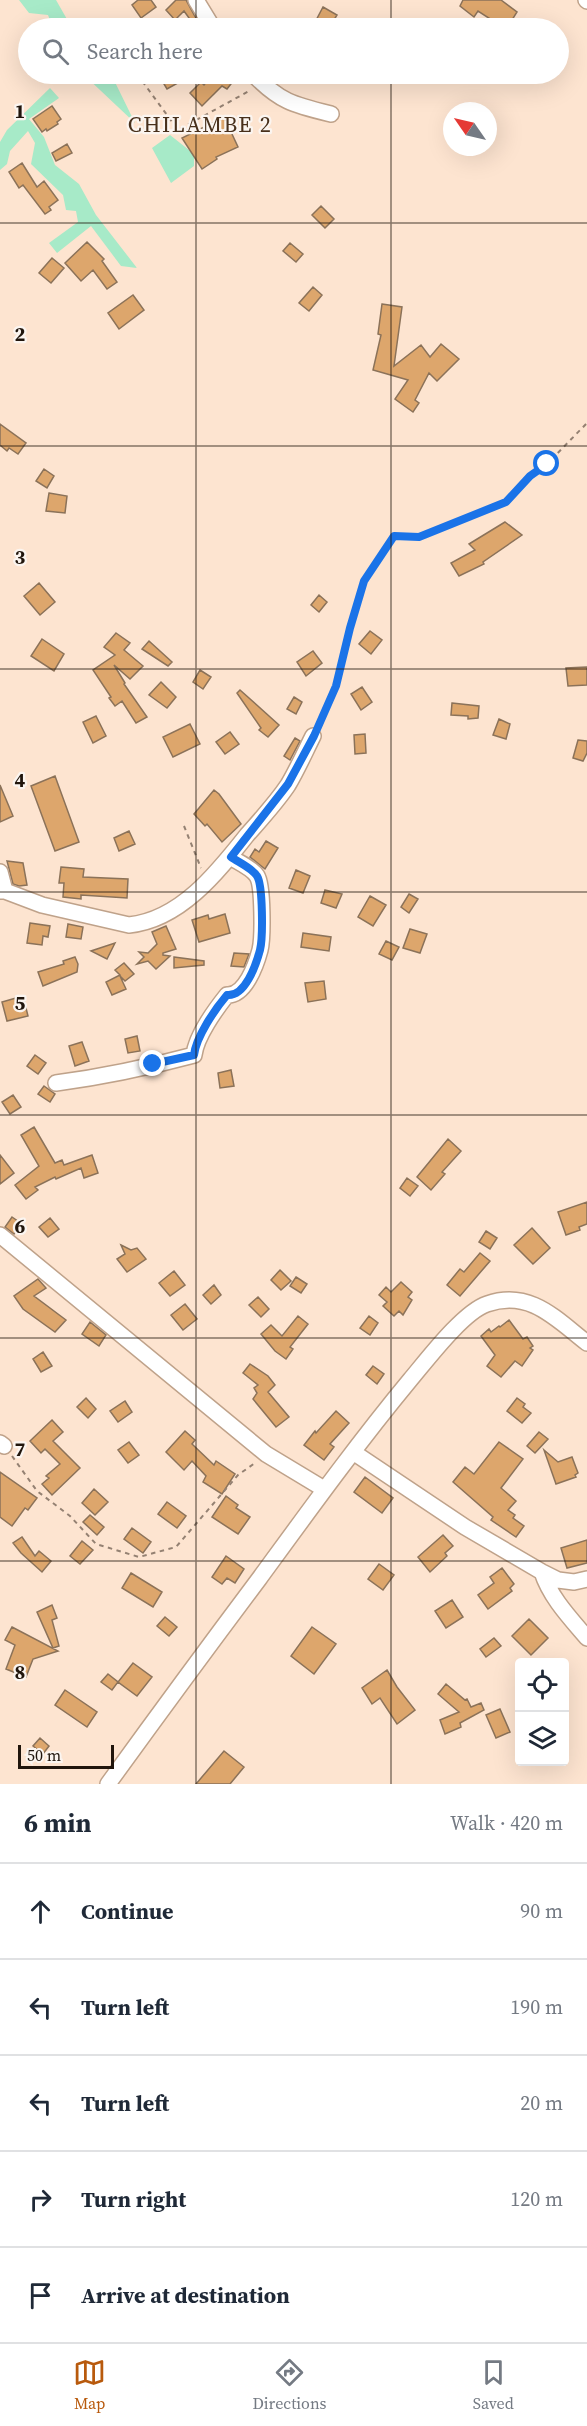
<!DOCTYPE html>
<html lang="en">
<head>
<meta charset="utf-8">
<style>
  :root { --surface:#fff; --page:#f6f6f7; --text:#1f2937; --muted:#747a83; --line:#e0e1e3; --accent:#b85a0d }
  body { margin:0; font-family:"Source Serif 4",serif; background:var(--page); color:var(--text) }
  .controls { position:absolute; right:18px; bottom:18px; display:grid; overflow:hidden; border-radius:6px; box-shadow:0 6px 24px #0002 }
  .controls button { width:54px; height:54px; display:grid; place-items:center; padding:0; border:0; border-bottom:2px solid var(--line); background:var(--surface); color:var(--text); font:30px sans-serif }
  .compass { position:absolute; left:443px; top:102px; width:54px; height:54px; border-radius:50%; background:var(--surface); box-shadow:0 6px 24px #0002; rotate:304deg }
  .scale { position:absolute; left:18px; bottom:15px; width:96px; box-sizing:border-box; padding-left:6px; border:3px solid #20150c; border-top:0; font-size:16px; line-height:21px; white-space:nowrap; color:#20150c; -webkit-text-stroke:4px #fbf5f0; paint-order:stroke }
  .stop { position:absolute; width:18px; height:18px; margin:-14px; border:4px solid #1a73e8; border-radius:50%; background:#fff }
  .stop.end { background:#1a73e8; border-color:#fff; box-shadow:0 2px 6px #0008 }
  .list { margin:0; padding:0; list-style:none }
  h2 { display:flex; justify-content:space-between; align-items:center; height:78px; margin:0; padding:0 24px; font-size:26px }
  h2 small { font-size:20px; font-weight:400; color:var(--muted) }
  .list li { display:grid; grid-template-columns:39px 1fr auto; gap:18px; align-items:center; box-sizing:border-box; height:96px; padding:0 24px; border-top:2px solid var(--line) }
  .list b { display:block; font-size:22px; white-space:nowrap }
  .list em { font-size:20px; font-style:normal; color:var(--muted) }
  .icon { flex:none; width:33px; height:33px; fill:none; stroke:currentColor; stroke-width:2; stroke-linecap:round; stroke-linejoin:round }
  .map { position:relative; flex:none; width:587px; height:1784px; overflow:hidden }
  .search { position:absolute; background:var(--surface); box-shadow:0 6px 24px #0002; left:18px; right:18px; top:18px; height:66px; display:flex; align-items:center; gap:15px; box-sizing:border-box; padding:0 21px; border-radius:33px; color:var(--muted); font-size:22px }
  .sheet { height:558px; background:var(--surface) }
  nav { display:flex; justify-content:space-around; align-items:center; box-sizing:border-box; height:84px; border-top:2px solid var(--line); background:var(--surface); font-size:16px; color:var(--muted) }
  nav a { display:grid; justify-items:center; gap:3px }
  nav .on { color:var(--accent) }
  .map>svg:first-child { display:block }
  .green { fill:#a7eac8 }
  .building { fill:#dda66c; stroke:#8b7259; stroke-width:1.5 }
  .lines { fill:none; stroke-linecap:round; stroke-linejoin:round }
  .minor-casing { stroke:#bfa28a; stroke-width:18 }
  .path { stroke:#948172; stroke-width:2; stroke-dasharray:4.5 4.5; stroke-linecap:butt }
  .minor { stroke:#fff; stroke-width:15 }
  .route { stroke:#1a73e8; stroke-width:8 }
  .grid { fill:none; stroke:#20150c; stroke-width:1.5; stroke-opacity:0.55 }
  .labels { text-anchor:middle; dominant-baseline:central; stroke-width:4.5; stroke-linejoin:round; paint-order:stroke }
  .quarter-label { font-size:22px; letter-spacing:1.5px; fill:#48301b; stroke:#fbf5f0 }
  .grid-label { font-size:20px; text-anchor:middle; font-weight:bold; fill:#20150c; stroke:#fbf5f0; stroke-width:4.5; stroke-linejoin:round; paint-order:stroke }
</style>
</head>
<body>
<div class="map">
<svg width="587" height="1784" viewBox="0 0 587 1784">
  <rect width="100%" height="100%" fill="#fde4d0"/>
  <path class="green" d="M19 0H56L72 28H53L48 15 29 13Z
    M83 74H111L135 123Z
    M50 88 59 98 29 119 44 137 55 165 79 184 96 215 137 268 121 266 91 226 57 253 49 243 78 222 76 211 66 210 63 195 31 164 35 143 28 131 10 151 7 164 0 170V142L7 130Z
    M170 135 194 154V166L171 183 152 148Z"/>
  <path class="building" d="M138 0H151L156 7 141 18 132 5Z
    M176 0H186L198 22 194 25 184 11 175 20 166 10Z
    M463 0H501L517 12 507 28H491L495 22 478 11 474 17 460 6Z
    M323 7 337 15 329 28H312Z
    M158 74H194L167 89Z
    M213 74H227L234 80 227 89 222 86 202 106 190 93 201 82 204 85Z
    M52 106 61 119 57 122 58 124 47 131 46 129 42 132 33 119Z
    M224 117 238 147 216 157 217 159 202 169 182 138Z
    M67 144 72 153 56 161 52 153Z
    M22 163 37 187 44 181 58 200 49 207 51 210 45 214 23 185 19 188 9 172Z
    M321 206 334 219 325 228 312 215Z
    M87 242 104 259 102 261 117 282 107 289 93 270 81 281 65 263Z
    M290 243 303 254 296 262 283 251Z
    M52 258 64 268 51 283 39 273Z
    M313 287 322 295 309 311 299 303Z
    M133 295 144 310 119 329 108 313Z
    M382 304 402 307 394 366 421 345 430 357 441 344 459 359 437 381 429 373 415 400 419 403 413 412 395 399 408 380 373 370 381 335 378 334Z
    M0 424 26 443 18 454 9 448 7 451 0 445Z
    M44 469 54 476 47 488 36 481Z
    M49 493 67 496 65 513 46 511Z
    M505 522 522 535 483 562 484 564 459 576 451 563 475 550 469 544Z
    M39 583 55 602 40 615 24 596Z
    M319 595 327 602 319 612 311 605Z
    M370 631 382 640 371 654 359 644Z
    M116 633 130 643 124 650 143 666 130 679 114 665 125 683 124 684 147 717 136 723 122 701 115 706 109 698 111 697 93 670 115 655 104 647Z
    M42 639 64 654 54 671 31 656Z
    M149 641 172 662 168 666 142 649Z
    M313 651 322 663 306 676 297 662Z
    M587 667V685L568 686 566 668Z
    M200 670 211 677 203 689 193 682Z
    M161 682 176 697 167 708 149 695Z
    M362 687 372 702 361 710 351 694Z
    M240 690 279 725 268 737 259 730 261 728 237 693Z
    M294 697 302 702 296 714 287 709Z
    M452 703 479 706 478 718 468 719V716L451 715Z
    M96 716 106 736 93 743 83 722Z
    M499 719 510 724 506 739 493 735Z
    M190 724 200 744 173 757 163 737Z
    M230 732 239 744 225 754 216 742Z
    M365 734 366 753 355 754 354 735Z
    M295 738 300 741 290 760 284 756Z
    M578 740 587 741V753L583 761 573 758Z
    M55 776 79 842 55 851 31 786Z
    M0 785 13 816 0 822Z
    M214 790 219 794 241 824 222 842 207 824 205 826 194 814Z
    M129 831 135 844 119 851 114 838Z
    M266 841 278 848 265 869 250 857 255 849 259 852Z
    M7 861 23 863 27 885 19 886 13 884Z
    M61 867 84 869 83 877 128 879 127 898 81 895V899L63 897 64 883H59Z
    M296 870 310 876 303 893 289 888Z
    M325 890 342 894 336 908 321 903Z
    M409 894 418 899 409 913 401 907Z
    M370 896 386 905 373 926 358 917Z
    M225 914 230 933 199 942 192 920 208 915 209 919Z
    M30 923 50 926 48 937 43 936 42 945 27 943Z
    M68 924 83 927 81 939 66 937Z
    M166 926 176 949 163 953V955L170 956 156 969 148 961 137 964 144 957 139 952 148 953 157 944 152 932Z
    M410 929 427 934 420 953 403 948Z
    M303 933 331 937 329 951 301 947Z
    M386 941 399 947 392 960 379 954Z
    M115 943 107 959 91 951Z
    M234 953 249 954 244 967 231 966Z
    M75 957 78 964 77 972 43 986 38 972 64 964 63 961Z
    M174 957 204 961V965L174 968Z
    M124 963 134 974 125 981 120 976 126 989 112 995 106 982 120 975 115 970Z
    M324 981 326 999 308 1002 305 983Z
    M23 996 28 1016 7 1021 2 1002Z
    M137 1036 140 1051 128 1053 125 1039Z
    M82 1042 89 1061 75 1066 69 1046Z
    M35 1055 46 1063 38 1074 27 1066Z
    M231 1070 234 1086 220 1088 218 1073Z
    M44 1086 55 1094 50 1102 38 1094Z
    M13 1095 21 1107 10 1114 2 1102Z
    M34 1127 55 1163 62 1160 64 1165 92 1155 98 1173 84 1178 81 1168 56 1179 55 1177 35 1187 38 1190 26 1199 15 1185 39 1166 21 1135Z
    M448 1139 461 1151 442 1172 445 1174 431 1190 417 1177Z
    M0 1155 14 1173 0 1184Z
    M407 1178 418 1186 410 1196 400 1188Z
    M587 1202V1224L579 1227 580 1230 566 1235 558 1212Z
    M12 1217 22 1224 14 1234 5 1227Z
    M50 1218 59 1229 48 1237 39 1227Z
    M532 1228 550 1248 533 1264 514 1245Z
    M486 1231 497 1238 490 1249 479 1242Z
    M121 1245 131 1250 137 1248 146 1259 127 1272 117 1259 125 1254Z
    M480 1253 490 1261 460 1296 447 1285 460 1269 464 1272Z
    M280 1270 291 1281 281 1290 271 1280Z
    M174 1271 185 1285 170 1296 159 1283Z
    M296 1277 307 1284 301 1293 290 1286Z
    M38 1279 46 1288 34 1296 66 1320 55 1332 23 1309 14 1296Z
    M401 1282 412 1292 408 1297 412 1300 403 1315 399 1311 394 1316 383 1306 387 1302 379 1295 386 1287 391 1292Z
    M214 1285 221 1295 211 1304 203 1295Z
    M258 1297 269 1309 261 1317 249 1305Z
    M185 1304 197 1319 183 1330 171 1315Z
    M298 1316 308 1324 290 1347 293 1349 286 1359 275 1351 261 1334 271 1325 282 1336Z
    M369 1316 378 1323 370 1335 360 1328Z
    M509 1320 523 1339 527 1337 533 1346 530 1348 533 1350 522 1366 515 1361 501 1377 487 1366 495 1355 481 1336 489 1329 491 1332 499 1326 500 1327Z
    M90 1322 106 1335 99 1346 82 1334Z
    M43 1352 52 1366 41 1372 33 1359Z
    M250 1364 268 1376 275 1385 268 1392 289 1417 276 1427 253 1399 257 1393 254 1388 258 1385 243 1373Z
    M373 1366 384 1374 377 1384 366 1375Z
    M86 1398 96 1409 88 1418 77 1407Z
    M517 1398 525 1404 523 1407 531 1413 522 1423 507 1411Z
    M125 1401 132 1412 118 1422 110 1411Z
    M336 1411 349 1423 330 1444 334 1447 324 1460 304 1445 315 1431 316 1433Z
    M52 1420 63 1432 53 1441 80 1468 52 1495 42 1484 49 1478 46 1476 60 1464 45 1449 41 1453 30 1441Z
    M185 1431 195 1440 192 1444 214 1465 216 1461 235 1474 222 1494 203 1482 206 1476 192 1461 184 1470 166 1452Z
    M539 1432 548 1439 535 1453 527 1446Z
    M129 1442 139 1455 128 1463 118 1450Z
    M499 1442 523 1459 501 1488 516 1501 508 1510 515 1515 513 1518 524 1526 516 1537 491 1520 493 1517 453 1482 465 1467 474 1474Z
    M544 1450 558 1462 572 1457 578 1473 575 1475 576 1477 556 1484Z
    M0 1472 37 1498 28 1510 25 1508 12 1526 0 1517Z
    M365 1477 393 1498 382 1513 354 1492Z
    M94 1489 108 1502 95 1515 82 1503Z
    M226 1496 238 1505 236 1508 250 1517 238 1534 212 1517Z
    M167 1502 186 1516 177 1528 158 1514Z
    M90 1515 104 1527 97 1535 83 1522Z
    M132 1528 151 1542 143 1553 124 1539Z
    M443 1535 453 1546 445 1553 447 1556 430 1572 418 1557Z
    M22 1537 35 1556 39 1551 51 1561 42 1572 21 1553 13 1543Z
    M587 1540V1563L567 1568 561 1548Z
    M82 1541 93 1550 80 1564 70 1556Z
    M226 1556 244 1569 235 1583 227 1578 222 1584 212 1577Z
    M379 1564 394 1575 383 1590 368 1579Z
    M502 1568 514 1584 510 1588 512 1591 488 1609 478 1595 494 1583 490 1577Z
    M131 1573 162 1592 153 1607 122 1588Z
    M452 1600 463 1617 446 1628 435 1611Z
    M52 1605 57 1618 52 1620 59 1646 53 1648 37 1612Z
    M165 1617 177 1627 169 1636 157 1626Z
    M529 1619 548 1638 531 1655 512 1636Z
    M12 1627 58 1651 33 1659 26 1677 6 1669 15 1645 5 1640Z
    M312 1627 336 1644 314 1674 291 1656Z
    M494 1638 501 1646 486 1657 480 1649Z
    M133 1663 152 1677 137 1696 118 1682Z
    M387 1670 397 1687 415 1710 397 1724 380 1698 372 1704 362 1688Z
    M108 1674 118 1682 112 1690 101 1682Z
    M446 1684 465 1700 467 1699 471 1707 481 1703 484 1710 460 1723 461 1727 445 1734 440 1720 459 1712 438 1694Z
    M65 1690 97 1712 87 1727 55 1705Z
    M500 1709 510 1732 496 1738 486 1715Z
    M40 1738 49 1746 43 1754 33 1746Z
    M224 1751 244 1767 230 1784H196Z"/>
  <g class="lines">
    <defs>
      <path id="minor" d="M196 0 213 28
        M586 0 587 1
        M253 74C280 102 294 105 331 114
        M0 872 5 891
        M0 891H5L42 905 129 925C180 920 217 873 247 835 261 819 276 803 288 785 297 770 305 752 313 736
        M56 1083C102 1077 149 1067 194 1055 196 1037 215 1010 227 995 245 996 256 965 260 950 263 938 263 885 257 876 252 868 238 862 230 857
        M0 1235 266 1454 324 1489
        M0 1443 4 1446
        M353 1452 465 1527 542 1572 558 1580 574 1582 587 1579
        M542 1572C550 1597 570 1618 587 1638
        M108 1784C158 1715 208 1647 259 1579 308 1512 357 1444 410 1380 427 1360 463 1312 487 1304 530 1289 556 1319 587 1343"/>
    </defs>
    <use href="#minor" class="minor-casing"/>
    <path class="path" d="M100 21 105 28
      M137 74 178 130 251 90
      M318 725 336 686 349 628 365 581 394 536 419 537 506 502 530 476 547 464 587 423
      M184 826 201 868
      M12 1456 37 1491 70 1516 96 1544 139 1557 176 1547 238 1475 255 1463"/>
    <use href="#minor" class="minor"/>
  </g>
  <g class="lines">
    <path class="route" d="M153 1064 194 1055C196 1037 215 1009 227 995 245 997 256 965 260 950 263 938 263 885 257 876 252 868 238 862 231 857L288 784 314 736 336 686 350 628 364 581 394 536 419 537 506 502 530 476 547 464"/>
  </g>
  <path class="grid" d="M196 0V28M391 0V28M196 74V1784M391 74V1784M0 223H587M0 446H587M0 669H587M0 892H587M0 1115H587M0 1338H587M0 1561H587"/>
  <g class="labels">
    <g class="quarter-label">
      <text x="200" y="124">CHILAMBE 2</text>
    </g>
  </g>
  <g class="grid-label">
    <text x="20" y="118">1</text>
    <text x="20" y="341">2</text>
    <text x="20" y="564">3</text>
    <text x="20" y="787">4</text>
    <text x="20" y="1010">5</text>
    <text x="20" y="1233">6</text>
    <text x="20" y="1456">7</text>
    <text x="20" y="1679">8</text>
  </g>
</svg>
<div class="controls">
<button><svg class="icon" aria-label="locate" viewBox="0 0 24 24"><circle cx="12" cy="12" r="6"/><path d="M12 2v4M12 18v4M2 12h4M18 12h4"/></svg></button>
<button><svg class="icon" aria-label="layers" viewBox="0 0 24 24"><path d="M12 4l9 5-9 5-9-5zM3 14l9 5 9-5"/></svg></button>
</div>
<svg class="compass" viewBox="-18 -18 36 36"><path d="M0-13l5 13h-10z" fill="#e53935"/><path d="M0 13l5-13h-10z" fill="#747a83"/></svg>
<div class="scale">50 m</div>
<div class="stop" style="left:547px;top:464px"></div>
<div class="stop end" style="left:153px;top:1064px"></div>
<div class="search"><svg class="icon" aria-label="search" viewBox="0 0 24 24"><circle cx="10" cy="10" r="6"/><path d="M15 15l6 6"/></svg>Search here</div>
</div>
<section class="sheet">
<h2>6 min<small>Walk · 420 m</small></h2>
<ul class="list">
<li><svg class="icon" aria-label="ahead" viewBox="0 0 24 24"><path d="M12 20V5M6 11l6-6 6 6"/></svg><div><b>Continue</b></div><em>90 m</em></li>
<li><svg class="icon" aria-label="left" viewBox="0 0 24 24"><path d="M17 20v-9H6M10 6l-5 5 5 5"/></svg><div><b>Turn left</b></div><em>190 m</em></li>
<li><svg class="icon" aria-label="left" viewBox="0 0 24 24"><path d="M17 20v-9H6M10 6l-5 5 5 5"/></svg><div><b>Turn left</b></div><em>20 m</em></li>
<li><svg class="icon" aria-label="right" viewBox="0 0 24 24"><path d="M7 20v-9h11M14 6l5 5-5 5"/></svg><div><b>Turn right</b></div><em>120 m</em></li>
<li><svg class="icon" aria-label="arrive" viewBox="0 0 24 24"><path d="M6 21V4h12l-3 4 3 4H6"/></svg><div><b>Arrive at destination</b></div></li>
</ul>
</section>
<nav>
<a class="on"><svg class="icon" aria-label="map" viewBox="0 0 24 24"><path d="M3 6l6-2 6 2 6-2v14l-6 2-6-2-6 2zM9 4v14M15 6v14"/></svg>Map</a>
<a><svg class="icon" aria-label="directions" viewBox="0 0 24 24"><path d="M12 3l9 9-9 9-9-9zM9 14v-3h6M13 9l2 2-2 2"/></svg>Directions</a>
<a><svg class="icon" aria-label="saved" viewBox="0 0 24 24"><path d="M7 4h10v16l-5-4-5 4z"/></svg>Saved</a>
</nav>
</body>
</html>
